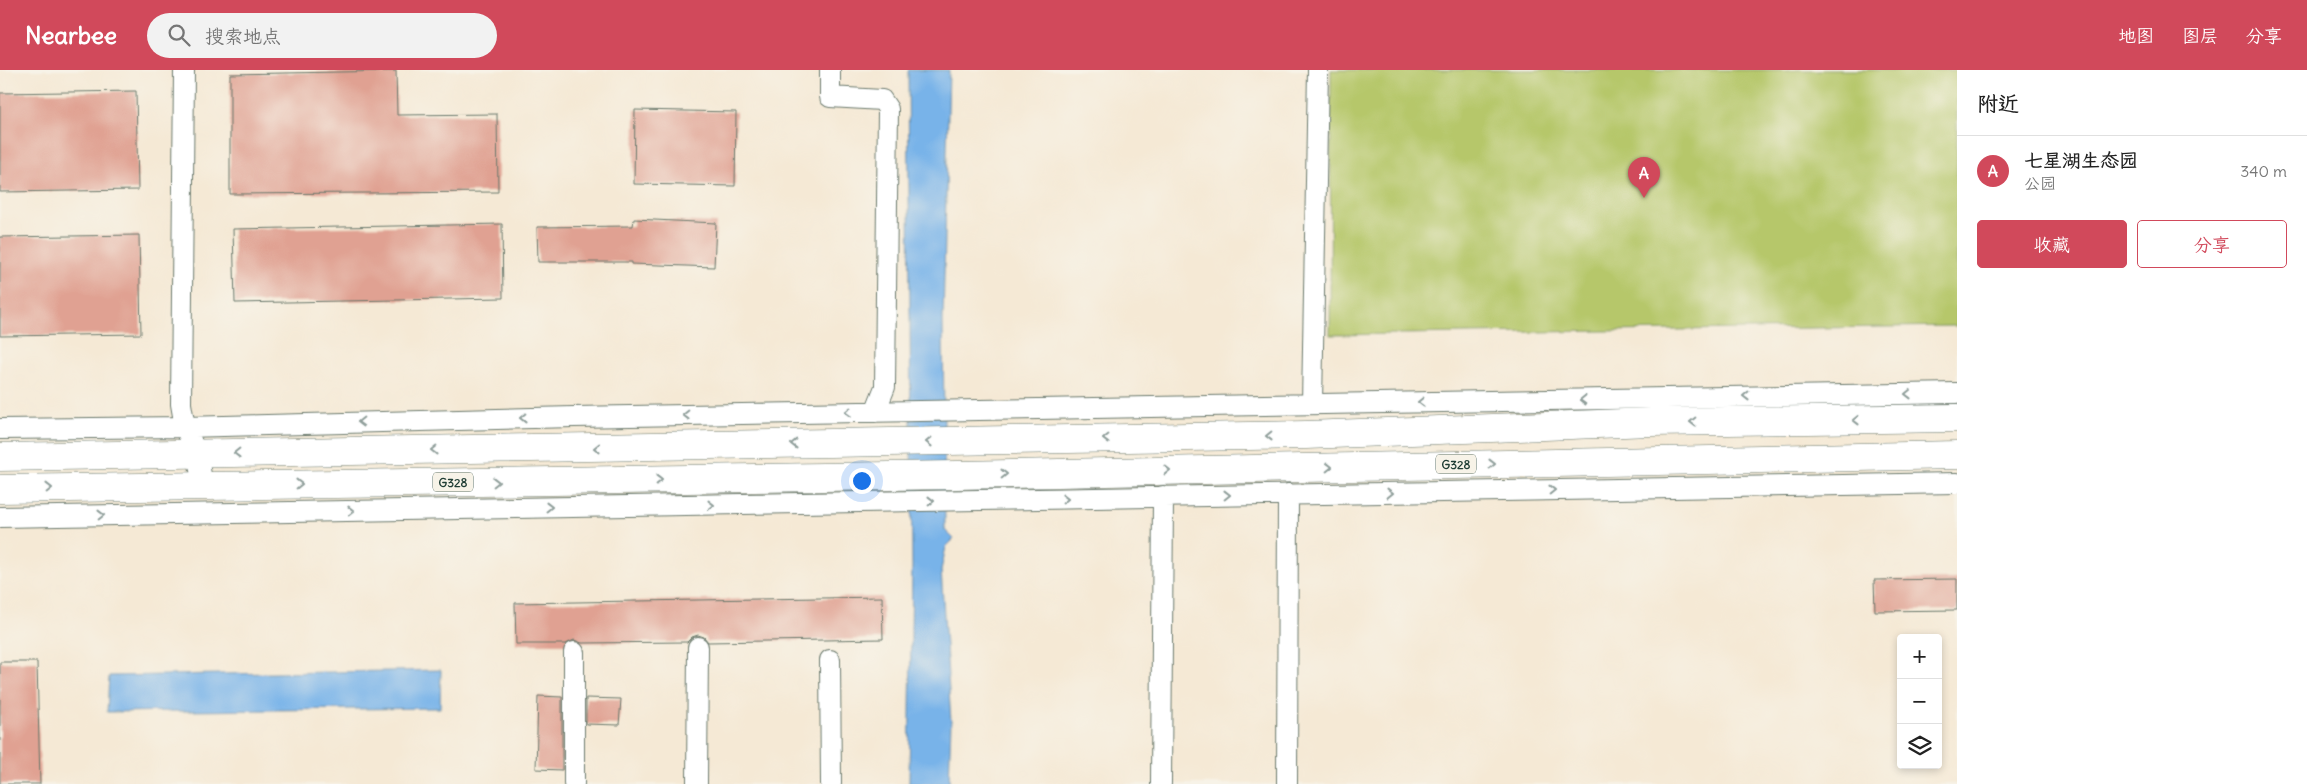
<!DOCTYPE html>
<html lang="zh">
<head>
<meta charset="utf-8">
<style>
  :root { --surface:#fff; --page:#f2f2f2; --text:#222; --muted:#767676; --line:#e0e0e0; --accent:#d1495b }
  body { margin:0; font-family:Delius,"LXGW WenKai TC",sans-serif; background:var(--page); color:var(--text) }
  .controls { position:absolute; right:15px; bottom:15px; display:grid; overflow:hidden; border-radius:5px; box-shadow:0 2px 8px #0003 }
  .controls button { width:45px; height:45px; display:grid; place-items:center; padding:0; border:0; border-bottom:1px solid var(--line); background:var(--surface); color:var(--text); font:25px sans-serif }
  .you { position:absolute; left:861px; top:410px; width:18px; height:18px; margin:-12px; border:4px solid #fff; border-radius:50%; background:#1a73e8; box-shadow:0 0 0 8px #1a73e833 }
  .badge { display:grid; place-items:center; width:32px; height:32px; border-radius:50%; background:var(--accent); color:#fff; font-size:16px; font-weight:700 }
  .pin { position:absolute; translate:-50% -41px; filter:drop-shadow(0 1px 2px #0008) }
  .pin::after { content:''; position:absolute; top:26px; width:18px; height:15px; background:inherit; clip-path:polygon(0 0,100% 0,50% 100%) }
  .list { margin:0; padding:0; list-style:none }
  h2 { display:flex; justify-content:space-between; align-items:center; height:65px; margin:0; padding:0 20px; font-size:21px }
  h2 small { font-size:16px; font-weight:400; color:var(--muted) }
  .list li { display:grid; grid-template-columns:32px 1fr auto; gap:15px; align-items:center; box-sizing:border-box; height:70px; padding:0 20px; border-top:1px solid var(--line) }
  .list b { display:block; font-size:19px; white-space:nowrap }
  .list p { margin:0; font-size:16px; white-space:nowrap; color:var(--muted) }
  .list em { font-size:16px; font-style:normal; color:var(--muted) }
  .actions { display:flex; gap:10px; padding:15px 20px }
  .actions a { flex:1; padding:11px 0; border:1px solid var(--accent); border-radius:5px; text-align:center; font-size:18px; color:var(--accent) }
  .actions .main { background:var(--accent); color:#fff }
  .icon { flex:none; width:28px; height:28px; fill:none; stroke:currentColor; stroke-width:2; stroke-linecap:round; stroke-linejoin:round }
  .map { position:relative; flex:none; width:1957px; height:714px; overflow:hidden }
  header { display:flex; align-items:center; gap:30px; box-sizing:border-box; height:70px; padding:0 25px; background:var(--accent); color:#fff }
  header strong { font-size:24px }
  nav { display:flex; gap:28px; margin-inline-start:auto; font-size:18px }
  .search { width:350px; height:45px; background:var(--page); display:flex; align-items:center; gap:12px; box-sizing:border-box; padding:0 18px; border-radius:28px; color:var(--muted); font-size:19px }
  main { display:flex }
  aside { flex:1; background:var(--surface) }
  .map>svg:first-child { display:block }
  .green { fill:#b6c76b; stroke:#6a8250 }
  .water { fill:#78b3e9; stroke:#4c788e }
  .building { fill:#e0a192 }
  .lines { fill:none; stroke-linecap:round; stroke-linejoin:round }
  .minor-casing { stroke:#6a796c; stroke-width:22 }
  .highway-casing { stroke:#6a796c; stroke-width:29 }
  .minor { stroke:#fff; stroke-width:20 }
  .highway { stroke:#fff; stroke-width:28 }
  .oneway { stroke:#8f9e9a }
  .labels { text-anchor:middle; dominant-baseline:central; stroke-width:5; stroke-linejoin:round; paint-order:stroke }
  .shield { fill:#f7f3e8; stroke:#60746a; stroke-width:1 }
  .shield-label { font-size:12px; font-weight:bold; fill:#1f3d34 }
</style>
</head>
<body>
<header>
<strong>Nearbee</strong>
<div class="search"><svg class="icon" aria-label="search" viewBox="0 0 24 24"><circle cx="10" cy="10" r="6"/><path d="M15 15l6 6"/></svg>搜索地点</div>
<nav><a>地图</a><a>图层</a><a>分享</a></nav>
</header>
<main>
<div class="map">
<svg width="1957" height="714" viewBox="0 0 1957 714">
  <rect width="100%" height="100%" fill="#f7f3e8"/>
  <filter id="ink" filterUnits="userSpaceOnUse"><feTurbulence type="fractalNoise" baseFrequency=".02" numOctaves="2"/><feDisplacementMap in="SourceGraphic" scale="10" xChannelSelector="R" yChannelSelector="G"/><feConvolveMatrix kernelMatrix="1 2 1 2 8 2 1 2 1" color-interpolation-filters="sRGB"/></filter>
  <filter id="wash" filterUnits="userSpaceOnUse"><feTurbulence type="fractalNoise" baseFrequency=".0096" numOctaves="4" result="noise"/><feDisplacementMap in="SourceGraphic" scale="20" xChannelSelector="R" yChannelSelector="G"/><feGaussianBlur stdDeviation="1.12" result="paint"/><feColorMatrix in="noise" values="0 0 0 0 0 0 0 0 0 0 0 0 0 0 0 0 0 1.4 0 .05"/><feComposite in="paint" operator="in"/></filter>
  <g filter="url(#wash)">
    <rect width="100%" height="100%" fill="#f5e9d5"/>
    <path class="green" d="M1331 0H1957V256L1330 265Z"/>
    <path class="water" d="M908 0H949L943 250 945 460 954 469 946 477 941 500 951 651 949 714H909L912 495Z
      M441 600 440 638 107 642 109 606Z"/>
    <g id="blocks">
      <path class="building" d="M396 1 397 45 497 44 498 122 230 124V4Z
        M136 21 138 120 0 122V23Z
        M635 40 736 42 735 116 634 114Z
        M634 149 716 153 714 197 632 194V192H538L537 157 633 156Z
        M502 154 503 228 235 233 233 159Z
        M139 165 141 264 0 266V167Z
        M1957 509V540L1875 541 1874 510Z
        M882 527 883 569 708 572 704 567 698 565 692 567 687 572 582 573 574 570 566 574H516L515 533Z
        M0 592H37L40 714H0Z
        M538 626 562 627V700L536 699Z
        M586 628 621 629 619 655 586 654Z"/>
    </g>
  </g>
  <g filter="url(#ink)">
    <use href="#blocks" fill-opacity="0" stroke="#6a796c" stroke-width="1"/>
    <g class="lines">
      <defs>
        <path id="minor" d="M184 0 181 334 185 357 197 384 203 415
          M830 0V27L882 30 888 39 885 317 875 342
          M1312 334 1318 0
          M0 359 185 357 574 347 1957 323
          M0 447 1957 413
          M830 590 831 714
          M574 714V582
          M697 714 698 577
          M1161 714 1163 426
          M1287 714 1288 424"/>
        <path id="highway" d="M0 387 1306 365 1651 352 1957 348
          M0 419 956 405 1957 385"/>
      </defs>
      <use href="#minor" class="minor-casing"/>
      <use href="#highway" class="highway-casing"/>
      <use href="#minor" class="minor"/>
      <use href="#highway" class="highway"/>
    </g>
    <defs><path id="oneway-chevron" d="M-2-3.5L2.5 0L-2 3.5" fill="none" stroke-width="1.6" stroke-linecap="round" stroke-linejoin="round" transform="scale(1.25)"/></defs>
    <g class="oneway">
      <use href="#oneway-chevron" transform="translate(1908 324) rotate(179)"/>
      <use href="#oneway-chevron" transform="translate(1746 326) rotate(179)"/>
      <use href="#oneway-chevron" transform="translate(1583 330) rotate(179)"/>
      <use href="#oneway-chevron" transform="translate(1421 332) rotate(179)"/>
      <use href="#oneway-chevron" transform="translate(848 342) rotate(179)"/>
      <use href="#oneway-chevron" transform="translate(686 345) rotate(179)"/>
      <use href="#oneway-chevron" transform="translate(523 348) rotate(179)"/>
      <use href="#oneway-chevron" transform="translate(1856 350) rotate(179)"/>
      <use href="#oneway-chevron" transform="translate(361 352) rotate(179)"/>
      <use href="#oneway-chevron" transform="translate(1693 352) rotate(179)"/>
      <use href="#oneway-chevron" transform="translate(1269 366) rotate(179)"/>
      <use href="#oneway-chevron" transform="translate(1106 369) rotate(179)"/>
      <use href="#oneway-chevron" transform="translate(929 372) rotate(179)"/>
      <use href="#oneway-chevron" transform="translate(794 374) rotate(179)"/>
      <use href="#oneway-chevron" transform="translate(597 378) rotate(179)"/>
      <use href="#oneway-chevron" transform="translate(434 380) rotate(179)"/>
      <use href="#oneway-chevron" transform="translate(237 383) rotate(179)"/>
      <use href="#oneway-chevron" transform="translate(1492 394) rotate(-1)"/>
      <use href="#oneway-chevron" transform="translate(1329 397) rotate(-1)"/>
      <use href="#oneway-chevron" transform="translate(1167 400) rotate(-1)"/>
      <use href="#oneway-chevron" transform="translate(1004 404) rotate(-1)"/>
      <use href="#oneway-chevron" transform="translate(659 410) rotate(-1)"/>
      <use href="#oneway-chevron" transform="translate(496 412) rotate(-1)"/>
      <use href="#oneway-chevron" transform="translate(299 414) rotate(-1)"/>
      <use href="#oneway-chevron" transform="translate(49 418) rotate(-1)"/>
      <use href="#oneway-chevron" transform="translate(1552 420) rotate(-1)"/>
      <use href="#oneway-chevron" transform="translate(1390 423) rotate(-1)"/>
      <use href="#oneway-chevron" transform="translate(1227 425) rotate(-1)"/>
      <use href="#oneway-chevron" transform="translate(1065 429) rotate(-1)"/>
      <use href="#oneway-chevron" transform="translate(931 431) rotate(-1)"/>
      <use href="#oneway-chevron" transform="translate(711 435) rotate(-1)"/>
      <use href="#oneway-chevron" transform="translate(549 437) rotate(-1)"/>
      <use href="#oneway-chevron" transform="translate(351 441) rotate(-1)"/>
      <use href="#oneway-chevron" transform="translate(101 445) rotate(-1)"/>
    </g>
  </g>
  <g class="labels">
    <g class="shield">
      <rect x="1436" y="384.5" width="40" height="19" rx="4"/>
      <rect x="433" y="402.5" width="40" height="19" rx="4"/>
    </g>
    <g class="shield-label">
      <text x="1456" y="394">G328</text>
      <text x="453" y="412">G328</text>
    </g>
  </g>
</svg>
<div class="controls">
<button>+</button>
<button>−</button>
<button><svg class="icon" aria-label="layers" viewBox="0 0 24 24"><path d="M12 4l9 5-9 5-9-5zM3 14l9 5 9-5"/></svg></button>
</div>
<div class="you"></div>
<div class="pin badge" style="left:1644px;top:128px">A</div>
</div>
<aside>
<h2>附近<small></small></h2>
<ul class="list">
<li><span class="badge">A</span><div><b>七星湖生态园</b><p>公园</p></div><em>340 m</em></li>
</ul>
<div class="actions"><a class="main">收藏</a><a>分享</a></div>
</aside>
</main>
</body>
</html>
